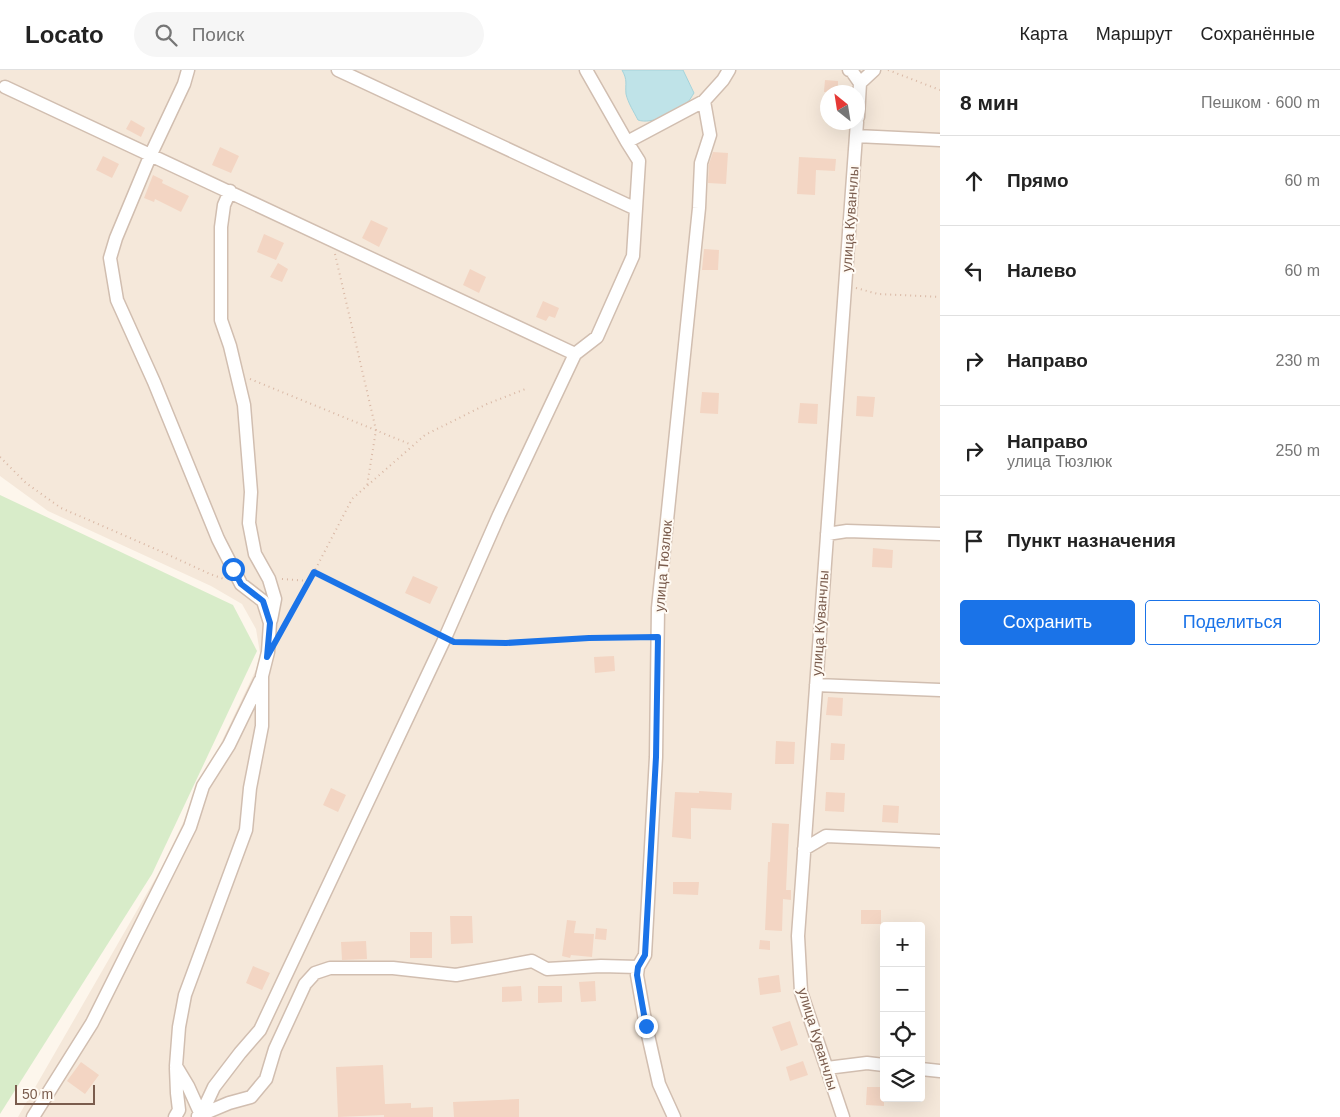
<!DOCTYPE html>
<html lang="ru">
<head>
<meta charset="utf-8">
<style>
  :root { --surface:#fff; --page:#f6f6f6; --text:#222; --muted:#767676; --line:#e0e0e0; --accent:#1a73e8 }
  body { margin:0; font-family:Arial,sans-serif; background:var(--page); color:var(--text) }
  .controls { position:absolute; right:15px; bottom:15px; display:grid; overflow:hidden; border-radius:5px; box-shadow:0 5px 20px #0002 }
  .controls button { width:45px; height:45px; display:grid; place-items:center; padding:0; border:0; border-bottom:1px solid var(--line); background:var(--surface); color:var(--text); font:25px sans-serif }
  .compass { position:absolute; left:820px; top:15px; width:45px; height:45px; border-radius:50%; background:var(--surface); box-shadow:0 5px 20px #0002; rotate:330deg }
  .scale { position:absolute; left:15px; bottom:12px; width:80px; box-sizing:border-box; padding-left:5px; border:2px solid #7a5c4d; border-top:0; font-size:14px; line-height:18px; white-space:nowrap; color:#7a5c4d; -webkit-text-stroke:4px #fffaf3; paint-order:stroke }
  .stop { position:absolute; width:15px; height:15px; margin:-11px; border:4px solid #1a73e8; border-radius:50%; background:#fff }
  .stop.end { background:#1a73e8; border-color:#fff; box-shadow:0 1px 5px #0008 }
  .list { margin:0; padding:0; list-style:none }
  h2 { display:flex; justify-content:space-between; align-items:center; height:65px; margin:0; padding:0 20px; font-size:21px }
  h2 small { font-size:16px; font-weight:400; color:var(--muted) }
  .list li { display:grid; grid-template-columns:32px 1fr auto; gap:15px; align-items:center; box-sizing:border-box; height:90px; padding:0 20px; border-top:1px solid var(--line) }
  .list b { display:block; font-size:19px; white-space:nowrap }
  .list p { margin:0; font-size:16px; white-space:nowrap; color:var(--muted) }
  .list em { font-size:16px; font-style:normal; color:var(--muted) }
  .actions { display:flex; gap:10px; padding:15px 20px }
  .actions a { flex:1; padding:11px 0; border:1px solid var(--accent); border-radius:5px; text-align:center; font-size:18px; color:var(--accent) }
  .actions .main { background:var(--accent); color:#fff }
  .icon { flex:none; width:28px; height:28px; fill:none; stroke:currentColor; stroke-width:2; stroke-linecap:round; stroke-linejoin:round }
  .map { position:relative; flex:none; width:940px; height:1047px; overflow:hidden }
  header { display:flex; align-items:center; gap:30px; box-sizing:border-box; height:70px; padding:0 25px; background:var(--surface); border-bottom:1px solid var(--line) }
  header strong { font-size:24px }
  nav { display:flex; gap:28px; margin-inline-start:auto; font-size:18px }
  .search { width:350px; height:45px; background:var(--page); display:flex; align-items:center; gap:12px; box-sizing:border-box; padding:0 18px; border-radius:28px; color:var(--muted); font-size:19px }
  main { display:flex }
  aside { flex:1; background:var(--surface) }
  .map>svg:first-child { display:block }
  .residential { fill:#f5e8da; fill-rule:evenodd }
  .green { fill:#d8ecc9 }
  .water { fill:#bfe3e8; stroke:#a5d3da }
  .building { fill:#f3d5c3 }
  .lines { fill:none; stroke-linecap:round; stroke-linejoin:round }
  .minor-casing { stroke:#d1beb0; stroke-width:15 }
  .path { stroke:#d9b8a5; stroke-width:2; stroke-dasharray:1 4; stroke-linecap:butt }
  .minor { stroke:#fff; stroke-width:12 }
  .route { stroke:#1a73e8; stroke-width:6 }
  .labels { text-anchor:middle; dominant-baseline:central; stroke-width:4; stroke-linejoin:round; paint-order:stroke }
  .street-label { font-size:14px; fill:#7a5c4d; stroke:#fffaf3 }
</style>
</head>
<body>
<header>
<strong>Locato</strong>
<div class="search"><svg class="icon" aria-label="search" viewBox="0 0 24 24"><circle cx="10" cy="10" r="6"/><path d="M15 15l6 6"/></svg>Поиск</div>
<nav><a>Карта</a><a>Маршрут</a><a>Сохранённые</a></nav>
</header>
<main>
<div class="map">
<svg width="940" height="1047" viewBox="0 0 940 1047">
  <rect width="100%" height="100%" fill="#fdf6ec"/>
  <path class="residential" d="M0 0H940V1047H18L162 797 261 589 256 559 242 534 211 516 48 441 0 406ZM828 22H858V52H828ZM884 856H921V1028H884Z"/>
  <path class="green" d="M0 425 233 535 257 581 152 804 0 1044Z"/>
  <path class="water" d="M622 0H683L694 23C692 26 690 30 687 33 676 42 652 55 638 50 634 42 628 33 626 24 625 13 628 11 622 0Z"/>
  <path class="building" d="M825 10 838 11V22H824Z
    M131 50 145 58 141 67 126 59Z
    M220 77 239 86 231 103 212 95Z
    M713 82 728 83 726 114 708 113 709 94Z
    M103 86 119 94 112 108 96 100Z
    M799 87 836 89 835 101 816 100 815 125 797 124Z
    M153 105 163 110 162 113 189 126 181 142 155 129 154 132 144 128Z
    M371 150 388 158 379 177 362 168Z
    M264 164 284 173 276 190 257 182Z
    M704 179 719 180 718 200H702Z
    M278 193 288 199 282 212 270 207Z
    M470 199 486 207 479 223 463 215Z
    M543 231 559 238 555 248 549 246 546 251 536 247Z
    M702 322 719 323 718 344 700 343Z
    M857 326 875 327 873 347 856 346Z
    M800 333 818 334 817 354 798 353Z
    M873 478 893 480 892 498 872 497Z
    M413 506 438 517 430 534 405 523Z
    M614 586 615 601 595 603 594 587Z
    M828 627 843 628 842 646 826 645Z
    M776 671 795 672 794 694H775Z
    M831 673 845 674 844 690H830Z
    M331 718 346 725 338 742 323 735Z
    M699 721 732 723 731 740 691 738V769L672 767 675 722 699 723Z
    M826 722 845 723 844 742 825 741Z
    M883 735 899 736 898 753 882 752Z
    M772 753 789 754 786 820H791V830L783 829 782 861 765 860 768 792H770Z
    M673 812H699L698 825 673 824Z
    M861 840H881V854H861Z
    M450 846H472L473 873 451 874Z
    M567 850 576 851 574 863 594 864 592 887 571 885 570 888 562 886Z
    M596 858 607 859 606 870 595 869Z
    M410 862H432V888H410Z
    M760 870 770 871V880L759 879Z
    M366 871 367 889 342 890 341 872Z
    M253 896 270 903 262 920 246 913Z
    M779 905 781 922 760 925 758 908Z
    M595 911 596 931 581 932 579 912Z
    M521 916 522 931 502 932V917Z
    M538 916H562V932L538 933Z
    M790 951 798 975 781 981 772 957Z
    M803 991 808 1005 790 1011 786 997Z
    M81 992 99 1005 85 1024 67 1011Z
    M383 995 385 1034 411 1033V1038L433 1037V1047H384V1045L338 1047 336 997Z
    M867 1017H884V1036L866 1035Z
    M519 1029V1047H454L453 1032Z"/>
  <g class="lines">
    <defs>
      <path id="minor" d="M188 0 184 14 151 84 116 168 110 188 117 230 154 312 218 469 241 514 263 531 270 553 268 582 262 606V656L250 718 246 760 185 925 179 957 176 996 188 1016 202 1047
        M338 0 636 139
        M586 0 627 72 704 31 723 10 729 0
        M849 0H851L860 13
        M860 13 874 0
        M5 17 575 284
        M858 47 860 13
        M856 66 940 70
        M230 121 224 135 221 157V250L230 276 244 335 251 422 249 453 255 484 269 509 275 529 271 550
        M827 464 847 461 940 464
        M816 615 940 620
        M804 779 826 766 940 771
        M827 998 867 993 884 995
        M921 999 940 1001
        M198 1046 229 1033 251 1027 266 1009 275 979 305 914 315 903 330 898H393L456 905 532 891 547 899 601 896 638 897
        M33 1047 92 953 190 757 203 716 229 675 260 611
        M175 1047 179 1040 177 1023 176 998
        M200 1047 214 1017 240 983 260 960 445 568 499 445 575 284 597 267 633 186 639 91 627 72
        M674 1047 659 1014 646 956 637 905 638 897 645 885 656 687 658 538 699 138 701 93 710 65 704 31
        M843 1047 801 922 798 866 857 52"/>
    </defs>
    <use href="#minor" class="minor-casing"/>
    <path class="path" d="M888 0 940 20
      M335 184 376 360 367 416
      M856 218 878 224 940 227
      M250 309 412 375
      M0 387 26 413 61 438 160 481 210 504 224 509
      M314 502 435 563
      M282 509 309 511
      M282 561 314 502 352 429 425 365 487 334 528 318
      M455 572 506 573 589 568 647 567"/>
    <use href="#minor" class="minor"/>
  </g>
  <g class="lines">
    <path class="route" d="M233 499 241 514 263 531 270 553 267 587 314 502 454 572 506 573 589 568 658 567 656 687 645 885 638 897 637 905 646 956"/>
  </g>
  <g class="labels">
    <g class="street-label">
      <text transform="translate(850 149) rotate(-86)">улица Куванчлы</text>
      <text transform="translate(663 496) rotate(-85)">улица Тюзлюк</text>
      <text transform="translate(820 553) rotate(-86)">улица Куванчлы</text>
      <text transform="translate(818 969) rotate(73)">улица Куванчлы</text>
    </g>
  </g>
</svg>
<div class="controls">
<button>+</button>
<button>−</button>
<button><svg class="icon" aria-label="locate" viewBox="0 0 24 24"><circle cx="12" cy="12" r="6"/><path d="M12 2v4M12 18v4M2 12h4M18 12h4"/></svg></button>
<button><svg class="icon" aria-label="layers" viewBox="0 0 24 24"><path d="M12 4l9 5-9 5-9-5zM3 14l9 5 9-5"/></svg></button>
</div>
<svg class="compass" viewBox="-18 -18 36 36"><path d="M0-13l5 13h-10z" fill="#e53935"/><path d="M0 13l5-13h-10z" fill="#767676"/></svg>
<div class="scale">50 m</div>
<div class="stop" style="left:233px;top:499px"></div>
<div class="stop end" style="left:646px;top:956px"></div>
</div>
<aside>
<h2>8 мин<small>Пешком · 600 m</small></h2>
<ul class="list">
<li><svg class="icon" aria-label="ahead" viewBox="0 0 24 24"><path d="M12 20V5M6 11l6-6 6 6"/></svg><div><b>Прямо</b></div><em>60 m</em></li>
<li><svg class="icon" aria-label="left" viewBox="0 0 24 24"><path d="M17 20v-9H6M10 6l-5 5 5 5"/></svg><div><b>Налево</b></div><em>60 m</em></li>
<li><svg class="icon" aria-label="right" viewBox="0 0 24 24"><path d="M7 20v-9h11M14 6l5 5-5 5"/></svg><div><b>Направо</b></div><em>230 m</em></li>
<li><svg class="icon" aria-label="right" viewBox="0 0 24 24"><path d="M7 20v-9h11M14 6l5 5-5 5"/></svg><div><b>Направо</b><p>улица Тюзлюк</p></div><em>250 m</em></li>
<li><svg class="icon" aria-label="arrive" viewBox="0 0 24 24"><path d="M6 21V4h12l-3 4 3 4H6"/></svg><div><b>Пункт назначения</b></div></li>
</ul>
<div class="actions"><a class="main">Сохранить</a><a>Поделиться</a></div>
</aside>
</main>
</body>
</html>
